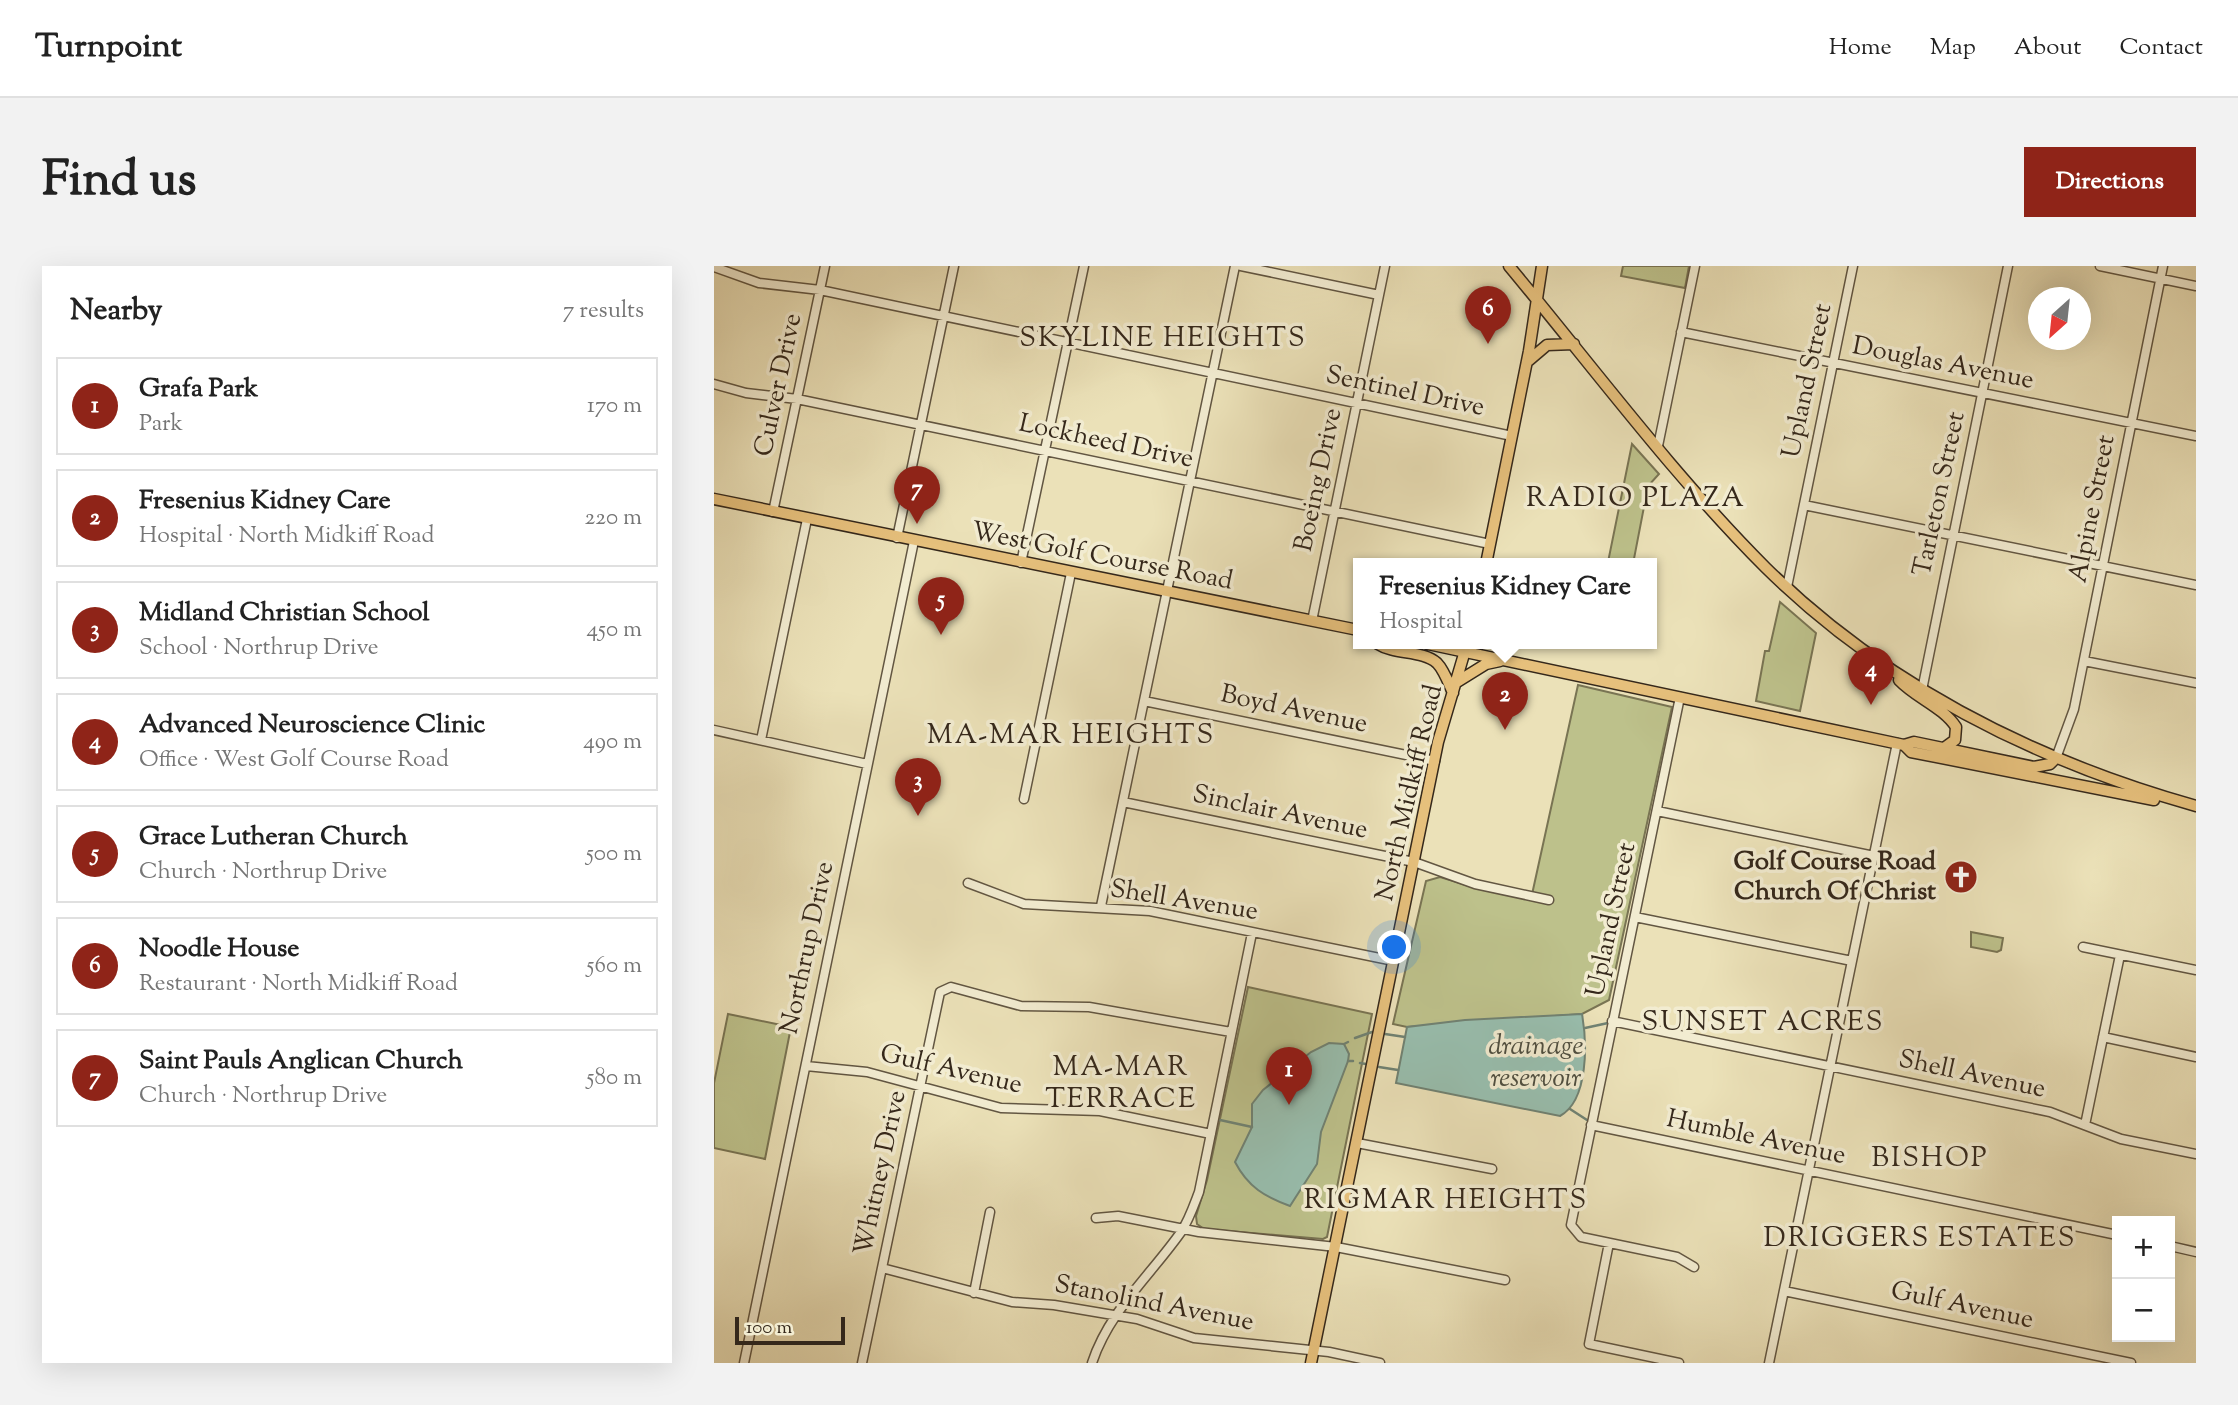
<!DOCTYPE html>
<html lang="en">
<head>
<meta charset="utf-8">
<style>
  :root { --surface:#fff; --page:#f2f2f2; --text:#222; --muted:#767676; --line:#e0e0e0; --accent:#8f2418 }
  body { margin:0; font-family:"Sorts Mill Goudy",serif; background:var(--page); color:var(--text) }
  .controls { position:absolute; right:21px; bottom:21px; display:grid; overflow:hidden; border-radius:0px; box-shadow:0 7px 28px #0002 }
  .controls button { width:63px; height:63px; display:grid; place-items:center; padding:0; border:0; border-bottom:2px solid var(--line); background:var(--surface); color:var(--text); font:35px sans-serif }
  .compass { position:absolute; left:1314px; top:21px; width:63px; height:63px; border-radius:50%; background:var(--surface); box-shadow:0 7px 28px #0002; rotate:207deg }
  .scale { position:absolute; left:21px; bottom:18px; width:110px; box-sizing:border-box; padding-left:7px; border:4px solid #35281b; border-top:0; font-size:19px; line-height:24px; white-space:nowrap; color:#35281b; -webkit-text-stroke:5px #f2ecd1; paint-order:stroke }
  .you { position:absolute; left:681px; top:682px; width:24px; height:24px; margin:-18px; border:5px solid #fff; border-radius:50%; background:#1a73e8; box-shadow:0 0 0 10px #1a73e833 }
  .badge { display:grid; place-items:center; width:46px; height:46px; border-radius:50%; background:var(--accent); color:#fff; font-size:23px; font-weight:700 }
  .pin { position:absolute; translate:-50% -58px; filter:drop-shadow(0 2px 4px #0008) }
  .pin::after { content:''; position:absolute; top:37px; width:24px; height:21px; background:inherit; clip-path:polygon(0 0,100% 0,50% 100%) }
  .popup { position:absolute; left:639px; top:292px; width:304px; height:91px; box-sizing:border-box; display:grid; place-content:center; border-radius:0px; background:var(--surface); filter:drop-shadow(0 2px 5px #0005); font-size:23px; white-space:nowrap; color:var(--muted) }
  .popup b { font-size:26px; color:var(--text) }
  .popup::after { content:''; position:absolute; left:50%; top:100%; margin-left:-14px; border:14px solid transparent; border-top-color:var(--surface) }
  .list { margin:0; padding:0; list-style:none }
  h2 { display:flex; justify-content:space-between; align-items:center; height:91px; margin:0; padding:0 28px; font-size:30px }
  h2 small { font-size:23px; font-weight:400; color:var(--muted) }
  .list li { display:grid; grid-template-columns:46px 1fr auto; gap:21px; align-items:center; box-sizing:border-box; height:98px; margin:0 14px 14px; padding:0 14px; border:2px solid var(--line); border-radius:0px }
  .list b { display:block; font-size:26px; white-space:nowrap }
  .list p { margin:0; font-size:23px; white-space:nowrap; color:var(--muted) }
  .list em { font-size:23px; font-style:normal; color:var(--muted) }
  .map { position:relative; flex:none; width:1482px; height:1097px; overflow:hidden; border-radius:0px }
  header { display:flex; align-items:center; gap:42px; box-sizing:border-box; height:98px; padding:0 35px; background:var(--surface); border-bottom:2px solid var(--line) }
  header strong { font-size:33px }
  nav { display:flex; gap:38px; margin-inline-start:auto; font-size:24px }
  .intro { display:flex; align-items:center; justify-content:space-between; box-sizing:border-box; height:168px; padding:0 42px }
  h1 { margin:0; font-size:49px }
  .button { padding:18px 32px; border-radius:0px; background:var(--accent); color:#fff; font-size:24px; font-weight:700 }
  main { display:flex; gap:42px; padding:0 42px }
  aside { flex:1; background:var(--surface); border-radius:0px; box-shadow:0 7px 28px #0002 }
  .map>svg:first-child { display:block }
  .green { fill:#bdc18b; stroke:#797453; stroke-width:2 }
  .water { fill:#98beae; stroke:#708273; stroke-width:2 }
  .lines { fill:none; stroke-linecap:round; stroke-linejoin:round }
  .stream { stroke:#708273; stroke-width:2.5 }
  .minor-casing { stroke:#625642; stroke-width:11 }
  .major-casing { stroke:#35281b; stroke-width:13 }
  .minor { stroke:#f2ecd1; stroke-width:8 }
  .major { stroke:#e6c07c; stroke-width:10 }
  .labels { text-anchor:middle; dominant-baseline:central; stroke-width:7; stroke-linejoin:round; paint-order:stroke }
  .street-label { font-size:26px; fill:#35281b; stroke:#f2ecd1 }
  .poi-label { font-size:26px; font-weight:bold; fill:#35281b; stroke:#f2ecd1; text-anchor:end }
  .neighbourhood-label { font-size:28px; letter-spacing:2px; fill:#35281b; stroke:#f2ecd1 }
  .water-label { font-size:28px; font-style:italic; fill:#4e4e40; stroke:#f2ecd1 }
</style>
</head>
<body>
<header>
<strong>Turnpoint</strong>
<nav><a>Home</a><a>Map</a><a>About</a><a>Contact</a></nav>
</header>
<div class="intro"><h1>Find us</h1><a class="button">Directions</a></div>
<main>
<aside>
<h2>Nearby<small>7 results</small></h2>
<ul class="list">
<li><span class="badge">1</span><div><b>Grafa Park</b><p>Park</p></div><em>170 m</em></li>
<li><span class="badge">2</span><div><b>Fresenius Kidney Care</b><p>Hospital · North Midkiff Road</p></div><em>220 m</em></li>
<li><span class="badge">3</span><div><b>Midland Christian School</b><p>School · Northrup Drive</p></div><em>450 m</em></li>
<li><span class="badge">4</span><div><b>Advanced Neuroscience Clinic</b><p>Office · West Golf Course Road</p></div><em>490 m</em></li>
<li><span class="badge">5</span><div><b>Grace Lutheran Church</b><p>Church · Northrup Drive</p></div><em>500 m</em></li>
<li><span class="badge">6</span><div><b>Noodle House</b><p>Restaurant · North Midkiff Road</p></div><em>560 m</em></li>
<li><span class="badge">7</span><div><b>Saint Pauls Anglican Church</b><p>Church · Northrup Drive</p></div><em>580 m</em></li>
</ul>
</aside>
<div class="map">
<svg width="1482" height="1097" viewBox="0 0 1482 1097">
  <rect width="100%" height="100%" fill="#ebe1b8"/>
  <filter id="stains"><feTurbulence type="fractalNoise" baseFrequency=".00286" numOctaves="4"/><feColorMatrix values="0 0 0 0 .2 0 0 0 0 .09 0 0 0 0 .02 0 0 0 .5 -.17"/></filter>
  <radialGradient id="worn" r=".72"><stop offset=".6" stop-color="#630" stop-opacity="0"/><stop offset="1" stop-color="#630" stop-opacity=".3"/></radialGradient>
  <path class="green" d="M909 0H975L971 22 907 10Z
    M918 178 945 208 934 220 919 298 894 296Z
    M1066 336 1102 367 1086 445 1042 435 1051 385H1055Z
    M864 419 958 441 895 734 868 748 693 761 679 758 712 615 726 611 762 622 817 633Z
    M1257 666 1289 672 1287 684 1283 686 1257 681Z
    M534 721 658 748 613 971 609 973 490 963 483 958 482 950 493 914Z
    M14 748 77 761 51 893 0 882V817Z"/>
  <path class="water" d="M868 748C873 776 875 834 846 850L682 817 693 761 751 754Z
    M615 777 630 778 635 788 634 795 607 866 603 898 576 940C551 931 534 921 521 896L538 861V838L549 824 597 786Z"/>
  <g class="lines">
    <path class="stream" d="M871 762 894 757
      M671 768 691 771
      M641 772 658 766
      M630 778 634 776
      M634 795H639
      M646 797 652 798
      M665 801 684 804
      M856 843 873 854
      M506 854 538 861"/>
    <defs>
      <path id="minor" d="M527 0 665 29
        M1386 0 1482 20
        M0 1 45 17 106 24 798 170
        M967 66 1482 170
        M0 118 32 127 83 133 776 278
        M944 180 981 0
        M1090 239 1482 319
        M59 246 111 0
        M183 272 240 0
        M307 297 370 0
        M1073 321 1139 0
        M598 355 671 0
        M1370 395 1482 417
        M1208 424 1294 0
        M966 431 857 959 867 971 963 991 980 1001
        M430 435 721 495
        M0 464 153 498
        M47 474 93 253
        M1342 492 1360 443 1449 0
        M310 533 357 307
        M409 536 700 596 761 618 835 634
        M943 545 1160 590
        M254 617 310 638 436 645 680 695
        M387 640 521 0
        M921 651 1138 695
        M1369 681 1482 704
        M898 755 1336 846 1407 873 1482 888
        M1389 771 1482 791
        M92 800 153 806 287 842 386 845 497 868
        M877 859 1403 969
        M1371 859 1406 689
        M643 877 778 903
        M382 952 404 950 485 966 622 981 791 1014
        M895 977 875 1078 965 1097
        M1456 980 1482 986
        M168 1002 298 1036 340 1039 423 1053 480 1072 615 1086 666 1097
        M1070 1025 1417 1097
        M260 1027 276 946
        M30 1097 200 275
        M148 1097 226 726 237 721 307 740 375 741 517 766
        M378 1097C395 1045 436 1010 467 966 475 954 480 939 485 926L538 667
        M1055 1097 1183 477"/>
      <path id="major" d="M795 0C879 101 959 209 1052 302 1172 420 1322 495 1482 540
        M813 96 833 79 860 78
        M0 233 644 364
        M772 298 815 85 828 0
        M664 378C681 389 708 384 723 397 730 404 735 418 739 427
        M714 378 1190 479 1200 476 1320 501 1336 498 1342 492
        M1185 414C1202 432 1229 441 1242 461L1241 474 1230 482
        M743 416 772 398 786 395
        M1190 479 1197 486 1440 534
        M597 1097 724 476 753 378"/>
    </defs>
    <use href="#minor" class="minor-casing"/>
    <use href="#major" class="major-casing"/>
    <use href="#minor" class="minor"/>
    <use href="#major" class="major"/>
  </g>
  <defs>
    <symbol id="church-disc" viewBox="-11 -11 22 22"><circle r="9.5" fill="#8f2418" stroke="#f2ecd1"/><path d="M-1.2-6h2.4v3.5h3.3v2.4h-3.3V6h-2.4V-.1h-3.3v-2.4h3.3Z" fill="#fff"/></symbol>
  </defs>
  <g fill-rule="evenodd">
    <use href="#church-disc" x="1228" y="592" width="38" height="38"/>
  </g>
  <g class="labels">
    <g class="street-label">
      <text transform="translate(1229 98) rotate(11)">Douglas Avenue</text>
      <text transform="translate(1094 115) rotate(-78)">Upland Street</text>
      <text transform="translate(65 119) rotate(-78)">Culver Drive</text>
      <text transform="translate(691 126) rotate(12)">Sentinel Drive</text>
      <text transform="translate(392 176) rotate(12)">Lockheed Drive</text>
      <text transform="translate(605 214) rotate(-78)">Boeing Drive</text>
      <text transform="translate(1226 228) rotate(-78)">Tarleton Street</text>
      <text transform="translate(1379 243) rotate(-79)">Alpine Street</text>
      <text transform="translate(388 291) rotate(11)">West Golf Course Road</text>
      <text transform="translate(580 444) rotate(12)">Boyd Avenue</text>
      <text transform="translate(696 527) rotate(-77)">North Midkiff Road</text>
      <text transform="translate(566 547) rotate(12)">Sinclair Avenue</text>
      <text transform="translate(470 635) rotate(9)">Shell Avenue</text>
      <text transform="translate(898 654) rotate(-78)">Upland Street</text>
      <text transform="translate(94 682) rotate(-78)">Northrup Drive</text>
      <text transform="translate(237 804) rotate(13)">Gulf Avenue</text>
      <text transform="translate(1258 809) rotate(12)">Shell Avenue</text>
      <text transform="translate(1042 872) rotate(12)">Humble Avenue</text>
      <text transform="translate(167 907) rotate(-78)">Whitney Drive</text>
      <text transform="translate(440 1038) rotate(11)">Stanolind Avenue</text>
      <text transform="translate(1248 1040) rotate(12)">Gulf Avenue</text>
    </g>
    <g class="poi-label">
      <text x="1222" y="596">Golf Course Road<tspan x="1222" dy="30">Church Of Christ</tspan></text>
    </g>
    <g class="neighbourhood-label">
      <text x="449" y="73">SKYLINE HEIGHTS</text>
      <text x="922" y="233">RADIO PLAZA</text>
      <text x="357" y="470">MA-MAR HEIGHTS</text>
      <text x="1049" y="757">SUNSET ACRES</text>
      <text x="407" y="802">MA-MAR<tspan x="407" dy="32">TERRACE</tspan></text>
      <text x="1216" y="893">BISHOP</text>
      <text x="732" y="935">RIGMAR HEIGHTS</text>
      <text x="1206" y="973">DRIGGERS ESTATES</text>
    </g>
    <g class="water-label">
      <text x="822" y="781">drainage<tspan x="822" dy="32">reservoir</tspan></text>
    </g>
  </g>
  <rect width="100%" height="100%" filter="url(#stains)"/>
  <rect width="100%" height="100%" fill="url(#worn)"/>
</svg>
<div class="controls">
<button>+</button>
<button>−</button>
</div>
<svg class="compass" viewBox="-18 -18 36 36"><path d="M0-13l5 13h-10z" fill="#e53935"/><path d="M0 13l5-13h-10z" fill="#767676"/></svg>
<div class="scale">100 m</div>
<div class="you"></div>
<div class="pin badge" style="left:575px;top:839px">1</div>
<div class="pin badge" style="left:791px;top:464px">2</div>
<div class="popup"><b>Fresenius Kidney Care</b>Hospital</div>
<div class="pin badge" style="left:204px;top:550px">3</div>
<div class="pin badge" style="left:1157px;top:439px">4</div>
<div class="pin badge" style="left:227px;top:369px">5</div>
<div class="pin badge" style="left:774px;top:78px">6</div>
<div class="pin badge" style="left:203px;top:258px">7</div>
</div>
</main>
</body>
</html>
